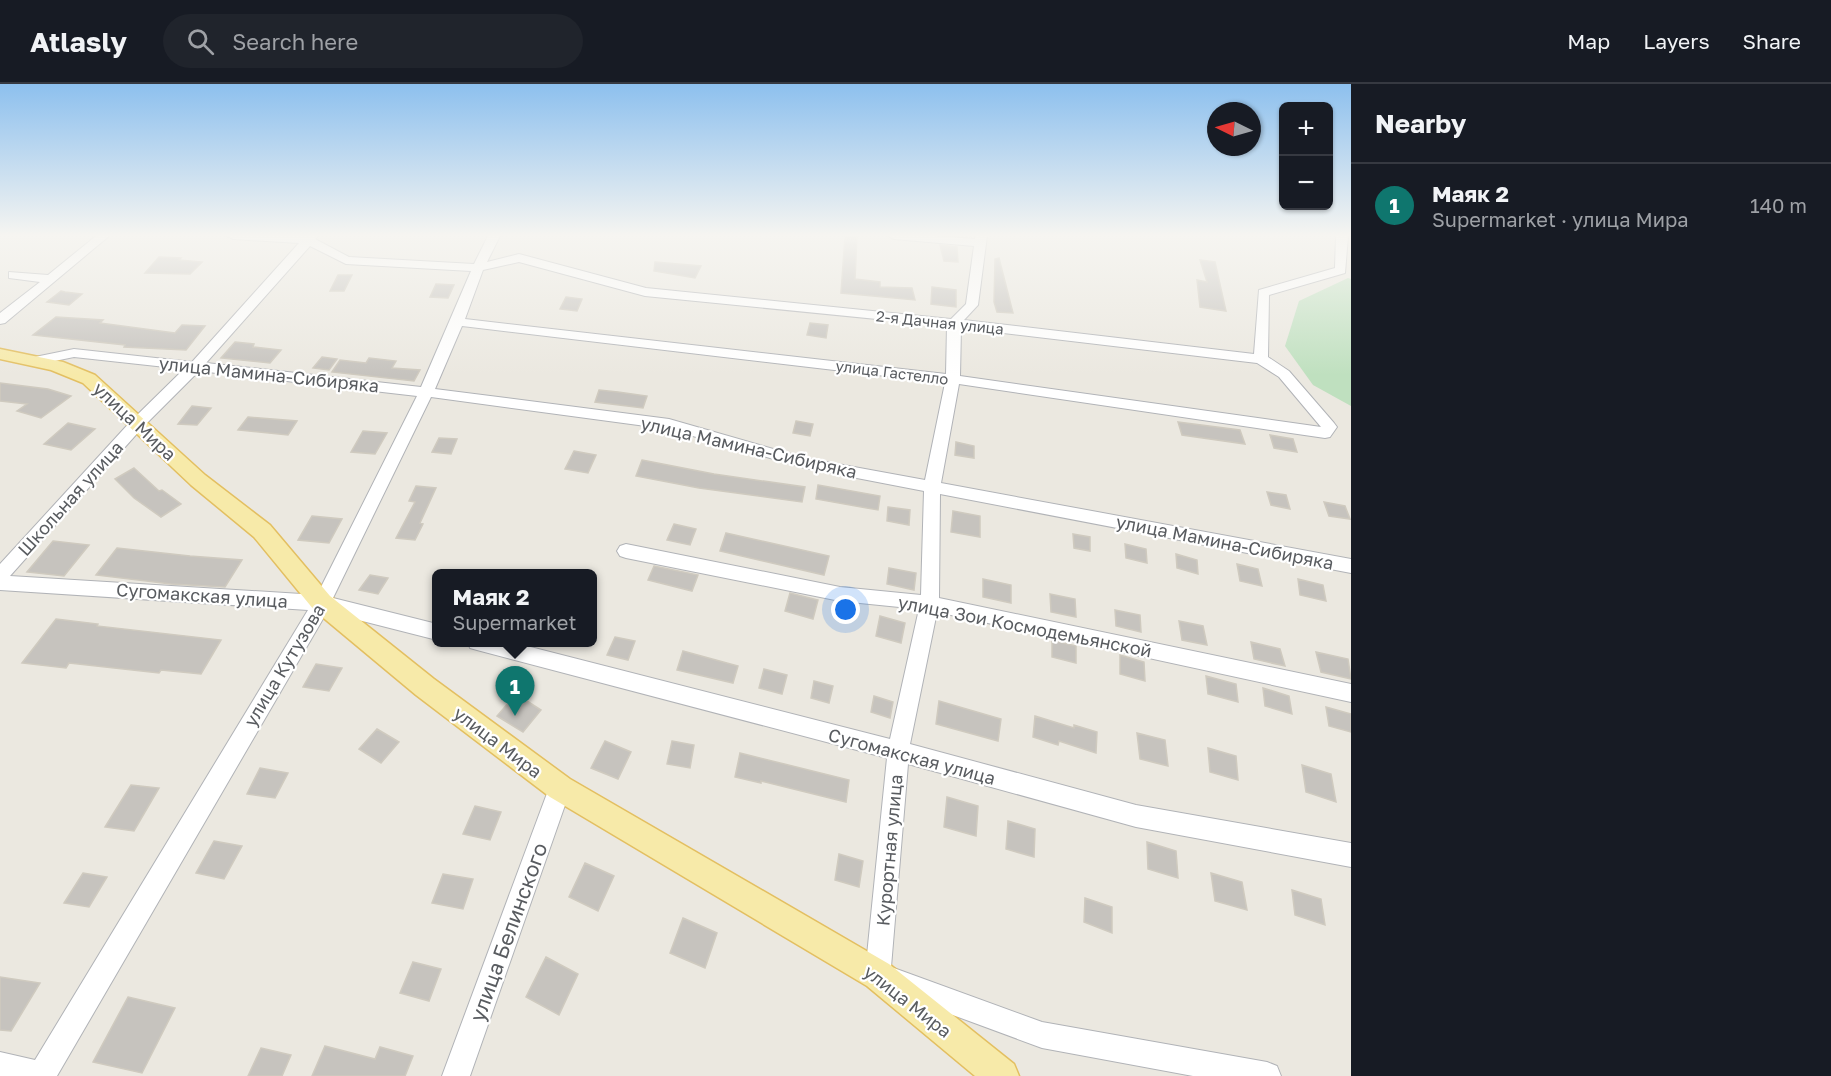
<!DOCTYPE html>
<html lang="en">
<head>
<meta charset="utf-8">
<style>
  :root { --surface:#171b24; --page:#20242c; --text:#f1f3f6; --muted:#9ea1a6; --line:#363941; --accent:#0f766e }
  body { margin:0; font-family:"Golos Text",sans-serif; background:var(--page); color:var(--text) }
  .controls { position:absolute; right:18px; top:18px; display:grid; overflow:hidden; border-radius:9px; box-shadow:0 2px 4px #0004 }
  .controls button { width:54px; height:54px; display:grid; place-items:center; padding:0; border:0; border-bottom:2px solid var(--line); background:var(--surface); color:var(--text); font:30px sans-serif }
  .compass { position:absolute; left:1207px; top:18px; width:54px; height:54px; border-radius:50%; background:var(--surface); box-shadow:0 2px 4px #0004; rotate:275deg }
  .you { position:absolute; left:846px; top:526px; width:21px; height:21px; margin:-15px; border:4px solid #fff; border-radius:50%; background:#1a73e8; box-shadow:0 0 0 9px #1a73e833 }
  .badge { display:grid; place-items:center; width:39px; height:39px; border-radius:50%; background:var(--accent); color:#fff; font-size:20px; font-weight:700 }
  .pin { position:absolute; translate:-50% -50px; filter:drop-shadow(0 2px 3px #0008) }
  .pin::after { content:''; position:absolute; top:32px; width:21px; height:18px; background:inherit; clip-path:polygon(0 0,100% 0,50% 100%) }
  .popup { position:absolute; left:432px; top:485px; width:165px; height:78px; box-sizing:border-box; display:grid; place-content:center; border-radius:9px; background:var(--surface); filter:drop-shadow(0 2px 4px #0005); font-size:20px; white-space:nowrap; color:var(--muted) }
  .popup b { font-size:22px; color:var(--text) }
  .popup::after { content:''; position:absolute; left:50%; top:100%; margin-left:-12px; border:12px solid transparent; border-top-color:var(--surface) }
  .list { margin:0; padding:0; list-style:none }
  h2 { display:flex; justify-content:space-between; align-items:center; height:78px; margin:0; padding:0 24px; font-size:26px }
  h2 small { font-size:20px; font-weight:400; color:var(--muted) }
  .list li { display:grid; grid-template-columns:39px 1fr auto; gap:18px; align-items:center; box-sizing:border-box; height:84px; padding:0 24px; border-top:2px solid var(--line) }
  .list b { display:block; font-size:22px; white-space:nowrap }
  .list p { margin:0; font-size:20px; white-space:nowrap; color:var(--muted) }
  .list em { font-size:20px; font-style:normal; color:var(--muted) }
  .icon { flex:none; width:33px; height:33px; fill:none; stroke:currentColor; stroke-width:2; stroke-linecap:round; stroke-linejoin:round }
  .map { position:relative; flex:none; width:1351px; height:992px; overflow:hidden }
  header { display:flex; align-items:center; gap:36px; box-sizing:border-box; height:84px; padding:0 30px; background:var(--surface); border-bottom:2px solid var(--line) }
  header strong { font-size:28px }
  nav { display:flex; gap:33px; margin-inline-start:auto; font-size:21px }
  .search { width:420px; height:54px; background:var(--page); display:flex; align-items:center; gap:15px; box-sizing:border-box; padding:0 21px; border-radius:33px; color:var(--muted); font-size:22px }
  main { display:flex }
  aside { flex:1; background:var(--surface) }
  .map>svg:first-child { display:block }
  .green { fill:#bfe0bf }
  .building { fill:#c6c3be; stroke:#cfcabf; stroke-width:1.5 }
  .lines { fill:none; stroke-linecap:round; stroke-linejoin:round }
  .minor-casing { stroke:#b1b3b7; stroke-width:2 }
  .major-casing { stroke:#e3bf61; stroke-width:3 }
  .minor { fill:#fff; fill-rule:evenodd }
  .major { fill:#f7eaa9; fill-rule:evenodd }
  .labels { text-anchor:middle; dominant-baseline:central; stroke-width:4.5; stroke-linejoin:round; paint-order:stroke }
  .far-street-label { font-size:15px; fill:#595c60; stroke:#fff }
  .street-label { font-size:18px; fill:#595c60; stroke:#fff }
  .near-street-label { font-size:21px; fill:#595c60; stroke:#fff }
</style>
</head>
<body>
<header>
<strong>Atlasly</strong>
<div class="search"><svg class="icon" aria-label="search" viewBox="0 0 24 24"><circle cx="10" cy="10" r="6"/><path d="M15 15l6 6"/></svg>Search here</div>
<nav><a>Map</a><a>Layers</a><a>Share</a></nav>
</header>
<main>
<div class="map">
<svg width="1351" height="992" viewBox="0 0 1351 992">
  <rect width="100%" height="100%" fill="#ebe8e0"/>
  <path class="green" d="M1348 194 1351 195V322L1313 301 1285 262 1299 217Z"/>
  <path class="building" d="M845 152H857L855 195 880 198V203L912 204 915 216 841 209Z
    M940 161 957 163 958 178 944 177Z
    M159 173 181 174 179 176 202 178 190 190 145 189Z
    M999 174 1013 229 997 228 994 218 995 175Z
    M1200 176 1215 178 1226 227 1200 223 1197 196 1207 198Z
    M655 178 701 182 695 194 654 187Z
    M338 191H352L344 207H330Z
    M436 200 454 201 448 214 430 213Z
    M932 203 956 206V223L931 220Z
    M61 207 65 208 82 210 69 221 47 218Z
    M566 213 582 215 577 227 560 225Z
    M56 233 103 236 100 239 175 249 182 241 205 242 186 266 124 263 125 261 33 251Z
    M810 239 828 241 826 254 807 251Z
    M235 258 254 260 253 263 281 266 270 279 221 274Z
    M322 273 337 275 329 286 313 284Z
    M369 274 396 277 392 284 420 286 414 297 332 288 340 276 366 279Z
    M0 299 48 305 71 312 41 334 17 327 27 320 0 317Z
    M599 306 618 308 647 312 643 324 595 318Z
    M192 322 211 324 197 341 178 340Z
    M248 333 297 337 288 351 238 346Z
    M796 337 813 340 810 352 793 349Z
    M1178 338 1240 346 1245 360 1182 351Z
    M68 339 95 345 71 366 44 360Z
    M363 347 387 349 375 370 351 368Z
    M1270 351 1293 355 1297 368 1274 364Z
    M439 354 457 355 451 370 432 368Z
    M956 358 974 362V374L955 371Z
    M574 367 596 371 588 389 565 385Z
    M642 376 714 390 805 403 802 418 699 404 636 392Z
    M134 384 159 407 162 406 181 420 161 433 134 414 115 395Z
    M818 401 880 412 878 426 816 415Z
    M416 402 436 404 420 439 423 440 415 456 396 454 415 418 409 417Z
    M1267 408 1286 411 1290 425 1271 421Z
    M1324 418 1345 422 1350 435 1329 432Z
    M888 423 910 426 909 441 887 437Z
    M953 427 980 432V453L951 448Z
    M312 432 342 435 329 459 298 456Z
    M674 440 696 445 690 461 667 456Z
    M726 449 829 472 824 491 720 467Z
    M1073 450 1090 453V467L1074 464Z
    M53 457 89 461 64 492 27 488Z
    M1125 460 1146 465 1147 479 1126 474Z
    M117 464 190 472 242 476 225 503 171 500 96 491Z
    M1176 470 1197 476 1198 490 1177 484Z
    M1237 480 1258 485 1262 502 1240 497Z
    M654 482 698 491 692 507 648 496Z
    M889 484 916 489 914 506 887 500Z
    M370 491 388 494 378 510 359 506Z
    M983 495 1011 501V519L983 513Z
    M1298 495 1323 501 1326 517 1300 511Z
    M790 509 818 516 813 535 785 527Z
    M1050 510 1075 515 1076 533 1051 528Z
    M1115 526 1140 531 1141 548 1116 542Z
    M880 532 905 539 901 559 876 552Z
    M56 535 98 540 97 542 221 556 201 590 161 586 159 589 69 579 66 584 22 579Z
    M1179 537 1203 542 1207 561 1182 556Z
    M615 553 635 557 628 576 607 571Z
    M1052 556 1076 562V579L1052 573Z
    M1251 558 1280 565 1285 582 1254 575Z
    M683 567 738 582 733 599 677 586Z
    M1316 568 1348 575 1351 595 1321 588Z
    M1120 571 1144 578 1145 597 1120 590Z
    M316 580 342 584 329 607 303 603Z
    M764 585 787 591 782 610 759 604Z
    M1206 592 1236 600 1238 618 1208 610Z
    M814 597 833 602 829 619 811 614Z
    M1263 604 1289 612 1292 630 1265 622Z
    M516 610 541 626 523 648 497 632Z
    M874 612 893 618 890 634 871 628Z
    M939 617 1001 635 998 657 936 640Z
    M1326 623 1351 630V648L1329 642Z
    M1035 632 1074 644V641L1097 648 1096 669 1059 657 1058 661 1033 653Z
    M377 645 399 658 381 679 359 665Z
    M1137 649 1165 656 1168 682 1140 675Z
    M605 657 631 668 618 695 591 684Z
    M672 657 694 661 690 684 667 680Z
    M1208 664 1236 672 1238 696 1210 688Z
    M740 669 849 696 846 718 761 697V699L735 693Z
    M1302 681 1331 690 1336 718 1306 708Z
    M260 684 288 689 275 714 247 710Z
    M131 701 159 704 134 747 105 743Z
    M947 713 978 722 976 752 944 743Z
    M475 722 501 728 490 756 463 750Z
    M1008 737 1035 745 1034 773 1006 765Z
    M214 757 242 762 224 795 196 789Z
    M1147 758 1176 767 1178 794 1148 785Z
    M839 770 863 777 859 803 835 796Z
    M585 779 614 792 598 827 569 813Z
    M83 789 107 793 89 823 64 819Z
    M1211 789 1242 798 1247 826 1215 817Z
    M443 790 473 795 463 825 432 819Z
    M1292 806 1321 815 1325 841 1295 831Z
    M1085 814 1112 823V849L1084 838Z
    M683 834 717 849 705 884 670 869Z
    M546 873 578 890 559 931 526 913Z
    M413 878 441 885 429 917 400 909Z
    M0 893 40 899 11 947 0 946Z
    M128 913 175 924 142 989 93 978Z
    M325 962 375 975 380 963 413 972 405 992H312Z
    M261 964 291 971 282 992H248Z"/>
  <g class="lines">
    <defs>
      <path id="minor" d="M96 152H109L5 239 0 240V229L40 198 9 194V188L48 191Z
        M227 152H318L315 155 349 173 474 180 488 152H500L487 178 519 170 646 204 951 235 966 220 974 162 894 155 888 152H934L975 155V152H987L978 221 964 236 1254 270 1259 206 1335 184 1336 152H1348L1345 189 1269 211 1268 273 1289 287 1334 339 1337 343 1330 353 1325 354 959 300 941 399 1351 475V489L940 410 939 514 1351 600V618L937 528 910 660 1136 721 1351 759V783L1136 743 908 680 891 883 1042 938 1267 978 1277 982 1281 992H1193L1042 964 869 900 865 891 887 674 477 566 470 564 468 558H511L890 655 919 525 840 517 626 474 620 472 617 467 620 462 626 460 840 503 921 511 924 407 805 384 668 345 431 313 333 514 437 540V556L327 528 57 992H0V968L35 976 308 526 0 506V480L132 336 184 285 74 273 35 281 28 277 30 274 74 265 192 278 299 159 233 155ZM310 162 346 180 471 187 421 303 206 279ZM519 178 645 212 947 242 946 290 465 235 483 186ZM462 242 945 299 925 396 805 374 669 335 435 305ZM961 244 1257 279 1279 293 1321 343 960 292ZM199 287 417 312 317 511 10 492 142 344Z
        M560 693 568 697 571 704 470 992H442L549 704 552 697Z"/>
      <path id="major" d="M0 265 63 278 95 291 205 391 270 441 330 512 434 595 570 695 889 880 1014 980 1019 992H975L867 902 550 713 416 611 314 526 254 453 191 401 83 299 51 286 0 275Z"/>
    </defs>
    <use href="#minor" class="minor-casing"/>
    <use href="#major" class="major-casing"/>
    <use href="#minor" class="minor"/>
    <use href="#major" class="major"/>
  </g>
  <linearGradient id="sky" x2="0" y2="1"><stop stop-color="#8dc0ee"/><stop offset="0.52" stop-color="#f6f5f1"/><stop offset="1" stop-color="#f6f5f1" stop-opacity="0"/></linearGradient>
  <rect width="1351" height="291" fill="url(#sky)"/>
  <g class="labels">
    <g class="far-street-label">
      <text transform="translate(940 238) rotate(6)">2-я Дачная улица</text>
      <text transform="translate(892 288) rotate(7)">улица Гастелло</text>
    </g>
    <g class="street-label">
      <text transform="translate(269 290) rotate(6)">улица Мамина-Сибиряка</text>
      <text transform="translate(135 337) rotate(43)">улица Мира</text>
      <text transform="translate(749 363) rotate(13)">улица Мамина-Сибиряка</text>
      <text transform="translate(70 414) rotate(-48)">Школьная улица</text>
      <text transform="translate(1225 458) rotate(11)">улица Мамина-Сибиряка</text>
      <text transform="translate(202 511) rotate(4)">Сугомакская улица</text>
      <text transform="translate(1025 542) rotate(11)">улица Зои Космодемьянской</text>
      <text transform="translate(284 581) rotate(-59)">улица Кутузова</text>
      <text transform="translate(498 658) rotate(37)">улица Мира</text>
      <text transform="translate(912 672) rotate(15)">Сугомакская улица</text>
      <text transform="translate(889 766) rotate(-85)">Курортная улица</text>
      <text transform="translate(908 917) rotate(38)">улица Мира</text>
    </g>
    <g class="near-street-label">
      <text transform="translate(508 848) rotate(-70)">улица Белинского</text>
    </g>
  </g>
</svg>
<div class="controls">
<button>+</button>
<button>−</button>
</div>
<svg class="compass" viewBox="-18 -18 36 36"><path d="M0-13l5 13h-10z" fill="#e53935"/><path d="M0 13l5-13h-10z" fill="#9ea1a6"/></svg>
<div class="you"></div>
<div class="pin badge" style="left:515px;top:632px">1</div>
<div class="popup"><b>Маяк 2</b>Supermarket</div>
</div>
<aside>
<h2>Nearby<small></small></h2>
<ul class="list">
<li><span class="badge">1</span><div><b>Маяк 2</b><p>Supermarket · улица Мира</p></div><em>140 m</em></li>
</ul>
</aside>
</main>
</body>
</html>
